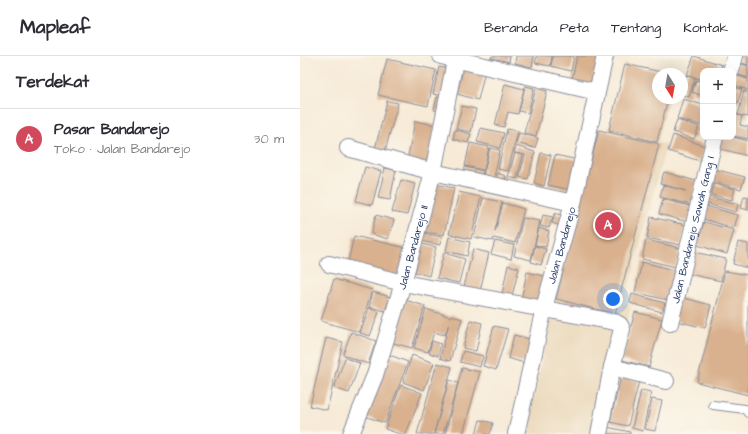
<!DOCTYPE html>
<html lang="id">
<head>
<meta charset="utf-8">
<style>
  :root { --surface:#fff; --page:#f7f7f7; --text:#2b2b33; --muted:#7c7c81; --line:#e1e1e2; --accent:#d1495b }
  body { margin:0; font-family:"Architects Daughter",sans-serif; background:var(--page); color:var(--text) }
  .controls { position:absolute; right:12px; top:12px; display:grid; overflow:hidden; border-radius:8px; box-shadow:0 4px 16px #0002 }
  .controls button { width:36px; height:36px; display:grid; place-items:center; padding:0; border:0; border-bottom:1px solid var(--line); background:var(--surface); color:var(--text); font:20px sans-serif }
  .compass { position:absolute; left:352px; top:12px; width:36px; height:36px; border-radius:50%; background:var(--surface); box-shadow:0 4px 16px #0002; rotate:169deg }
  .you { position:absolute; left:313px; top:243px; width:14px; height:14px; margin:-10px; border:3px solid #fff; border-radius:50%; background:#1a73e8; box-shadow:0 0 0 6px #1a73e833 }
  .badge { display:grid; place-items:center; width:26px; height:26px; border-radius:50%; background:var(--accent); color:#fff; font-size:13px; font-weight:700 }
  .pin { position:absolute; translate:-50% -50%; border:2px solid #fff; box-shadow:0 1px 4px #0006 }
  .list { margin:0; padding:0; list-style:none }
  h2 { display:flex; justify-content:space-between; align-items:center; height:52px; margin:0; padding:0 16px; font-size:17px }
  h2 small { font-size:13px; font-weight:400; color:var(--muted) }
  .list li { display:grid; grid-template-columns:26px 1fr auto; gap:12px; align-items:center; box-sizing:border-box; height:60px; padding:0 16px; border-top:1px solid var(--line) }
  .list b { display:block; font-size:15px; white-space:nowrap }
  .list p { margin:0; font-size:13px; white-space:nowrap; color:var(--muted) }
  .list em { font-size:13px; font-style:normal; color:var(--muted) }
  .map { position:relative; flex:none; width:448px; height:378px; overflow:hidden }
  header { display:flex; align-items:center; gap:24px; box-sizing:border-box; height:56px; padding:0 20px; background:var(--surface); border-bottom:1px solid var(--line) }
  header strong { font-size:19px }
  nav { display:flex; gap:22px; margin-inline-start:auto; font-size:14px }
  main { display:flex }
  aside { flex:1; background:var(--surface) }
  .map>svg:first-child { display:block }
  .built { fill:#ead8ba }
  .building { fill:#d9b18e }
  .lines { fill:none; stroke-linecap:round; stroke-linejoin:round }
  .lane-casing { stroke:#898d9b; stroke-width:10 }
  .street-casing { stroke:#898d9b; stroke-width:18 }
  .lane { stroke:#fff; stroke-width:8 }
  .street { stroke:#fff; stroke-width:16 }
  .labels { text-anchor:middle; dominant-baseline:central; stroke-width:4; stroke-linejoin:round; paint-order:stroke }
  .street-label { font-size:11px; fill:#1b2f5e; stroke:#fbf7ec }
</style>
</head>
<body>
<header>
<strong>Mapleaf</strong>
<nav><a>Beranda</a><a>Peta</a><a>Tentang</a><a>Kontak</a></nav>
</header>
<main>
<aside>
<h2>Terdekat<small></small></h2>
<ul class="list">
<li><span class="badge">A</span><div><b>Pasar Bandarejo</b><p>Toko · Jalan Bandarejo</p></div><em>30 m</em></li>
</ul>
</aside>
<div class="map">
<svg width="448" height="378" viewBox="0 0 448 378">
  <rect width="100%" height="100%" fill="#fbf7ec"/>
  <filter id="ink" filterUnits="userSpaceOnUse"><feTurbulence type="fractalNoise" baseFrequency=".025" numOctaves="2"/><feDisplacementMap in="SourceGraphic" scale="8" xChannelSelector="R" yChannelSelector="G"/><feConvolveMatrix kernelMatrix="1 2 1 2 8 2 1 2 1" color-interpolation-filters="sRGB"/></filter>
  <filter id="wash" filterUnits="userSpaceOnUse"><feTurbulence type="fractalNoise" baseFrequency=".012" numOctaves="4" result="noise"/><feDisplacementMap in="SourceGraphic" scale="16" xChannelSelector="R" yChannelSelector="G"/><feGaussianBlur stdDeviation="0.9" result="paint"/><feColorMatrix in="noise" values="0 0 0 0 0 0 0 0 0 0 0 0 0 0 0 0 0 1.4 0 .05"/><feComposite in="paint" operator="in"/></filter>
  <g filter="url(#wash)">
    <rect width="100%" height="100%" fill="#f7ebd8"/>
    <path class="built" d="M292 71 366 89 324 248 331 249 303 378H226Z"/>
    <g id="blocks">
      <path class="building" d="M192 0H210L209 6 191 2Z
        M216 0H234L232 11 215 7Z
        M237 0H252L250 10 235 7Z
        M253 0H274L271 15 251 10Z
        M277 0H301L293 33 271 28Z
        M394 0 422 9 420 15H403V24L387 19Z
        M441 0H448V9L439 6Z
        M87 3 136 14 128 50 78 39Z
        M438 7 448 10V22L435 18Z
        M325 8 366 17 358 18V42H368L357 86 309 74Z
        M164 9 185 15 178 44 157 38Z
        M139 11 149 13 143 40 133 38Z
        M386 19 395 22 389 41 382 39Z
        M436 19 448 23V34L433 29Z
        M396 24 403 26V40L392 36Z
        M205 28 224 33 218 58 208 56 204 71 195 69Z
        M225 30 234 32 228 57 219 55Z
        M433 31 442 33 438 47 433 46Z
        M236 32 247 35 236 80 224 77Z
        M444 35 448 36V61L438 59Z
        M137 41 145 43 142 56 134 54Z
        M383 43 403 49V70L377 63Z
        M87 45 98 47 84 99 74 97Z
        M162 50 176 53 171 76 156 73Z
        M433 58 442 60 440 69 448 71V83L433 80Z
        M377 64 399 71 394 83 373 76Z
        M115 65 136 69 127 110 107 105Z
        M181 72 204 77 200 92 177 86Z
        M207 73 218 75 208 115 198 113Z
        M155 74 171 78 168 87 153 83Z
        M299 74 359 88 315 258 256 243Z
        M219 77 238 82 235 92 216 87Z
        M373 79 405 90 400 105 368 95Z
        M420 81H433L448 85V100L417 92Z
        M170 87 189 91 184 114 165 110Z
        M216 90 235 96 228 123 219 121 225 99 214 97Z
        M190 92 200 94 194 121 183 119Z
        M215 97 223 99 217 123 208 121Z
        M241 97 251 99 244 130 234 127Z
        M255 99 278 104 271 134 248 129Z
        M65 111 81 115 72 149 56 145Z
        M165 111 183 115 181 123 163 119Z
        M85 112 96 114 90 144 78 142Z
        M414 113 445 121 441 133 410 125Z
        M364 116 396 125 391 149 360 141 363 129 386 135 360 128Z
        M197 117 206 120 203 130 194 128Z
        M101 124 115 128 107 159 92 156Z
        M135 128 154 132 144 179 125 176Z
        M414 128 435 133 432 144 411 139Z
        M159 136 181 141 171 183 149 178Z
        M406 140 438 148 436 156 404 147Z
        M444 140 448 141V154L441 152Z
        M183 142 202 146 195 175 203 147 224 153 215 187 194 182 193 185 174 181Z
        M363 143 393 151 388 166 359 158Z
        M406 150 438 159 434 172 403 163Z
        M255 157 264 160 261 170 252 167Z
        M76 159 94 164 88 183 71 178Z
        M243 159 253 161 249 172 240 170Z
        M351 161 386 169 381 189 347 182Z
        M223 162 240 165 231 204 214 200Z
        M404 166 434 174 427 198 397 189Z
        M239 172 249 175 246 191 235 189Z
        M123 177 142 181 140 189 121 185Z
        M54 180 107 192 100 222 47 210Z
        M149 181 170 186 167 200 146 195Z
        M346 184 380 192 376 211 342 203Z
        M195 185 214 189 211 203 191 198Z
        M438 186 448 188V212L433 208Z
        M122 188 136 191 129 220 115 216Z
        M235 190 246 193 241 209 231 206Z
        M173 193 189 197 180 235 164 231Z
        M394 196 426 203 421 225 389 218Z
        M144 197 165 203 159 227 137 222Z
        M342 206 374 214 367 244 335 236Z
        M208 209 219 212 212 240 202 238Z
        M425 215 448 219V339L397 326Z
        M227 216 248 221 241 248 221 244Z
        M34 223 72 234 59 276 21 265Z
        M73 236 90 241 85 255 69 251Z
        M332 238 365 247 362 256 330 247Z
        M380 241 411 249 405 272 373 264Z
        M102 243 125 250 112 292 90 286Z
        M69 252 79 256 70 280 60 277Z
        M126 253 151 261V259L162 263 150 305 140 302 149 267 145 279 134 276 128 296 114 292Z
        M335 256 362 263 349 311 322 304Z
        M170 264 182 267 176 295 163 292Z
        M194 270 208 273 196 314 183 310Z
        M51 276 76 285 68 308 43 299Z
        M214 279 233 284 227 308 208 302Z
        M26 282 43 286 27 354 10 350Z
        M132 285 141 288 138 300 129 297Z
        M163 295 183 300 180 311 160 306Z
        M87 298 108 306 85 367 64 360Z
        M112 299 134 307 124 334 103 326Z
        M45 302 60 307 49 337 34 332Z
        M137 307 152 311 134 378H117Z
        M162 312 180 316 163 378H145Z
        M321 321 339 325 328 370 310 366Z
        M149 324 158 327 143 378H134Z
        M101 329 122 337 106 378H100L85 373Z
        M341 334 351 336 343 375 332 372Z
        M352 343 362 345 355 375 345 373Z
        M180 364 193 367 190 378H176Z
        M307 371 330 376V378H305Z"/>
    </g>
  </g>
  <g filter="url(#ink)">
    <use href="#blocks" fill-opacity="0" stroke="#898d9b" stroke-width="1"/>
    <g class="lines">
      <defs>
        <path id="lane" d="M413 349 445 353 448 357"/>
        <g id="street">
          <path d="M141 0 297 36"/>
          <path d="M431 15 435 0"/>
          <path d="M48 92 133 116 273 147"/>
          <path d="M29 208 103 227 315 266 320 269 322 273 312 311 299 378"/>
          <path id="s1" d="M370 267 415 81"/>
          <path d="M312 311 366 325"/>
          <path id="s2" d="M51 378 75 319 103 227 133 116 156 0"/>
          <path id="s3" d="M216 378 244 252 273 147 305 0"/>
        </g>
      </defs>
      <use href="#lane" class="lane-casing"/>
      <use href="#street" class="street-casing"/>
      <use href="#lane" class="lane"/>
      <use href="#street" class="street"/>
    </g>
  </g>
  <g class="labels">
    <g class="street-label">
      <text stroke="none"><textPath href="#s1" startOffset="96">Jalan Bandarejo Sawah Gang I</textPath></text>
      <text stroke="none"><textPath href="#s3" startOffset="194">Jalan Bandarejo</textPath></text>
      <text stroke="none"><textPath href="#s2" startOffset="197">Jalan Bandarejo II</textPath></text>
    </g>
  </g>
</svg>
<div class="controls">
<button>+</button>
<button>−</button>
</div>
<svg class="compass" viewBox="-18 -18 36 36"><path d="M0-13l5 13h-10z" fill="#e53935"/><path d="M0 13l5-13h-10z" fill="#7c7c81"/></svg>
<div class="you"></div>
<div class="pin badge" style="left:308px;top:169px">A</div>
</div>
</main>
</body>
</html>
